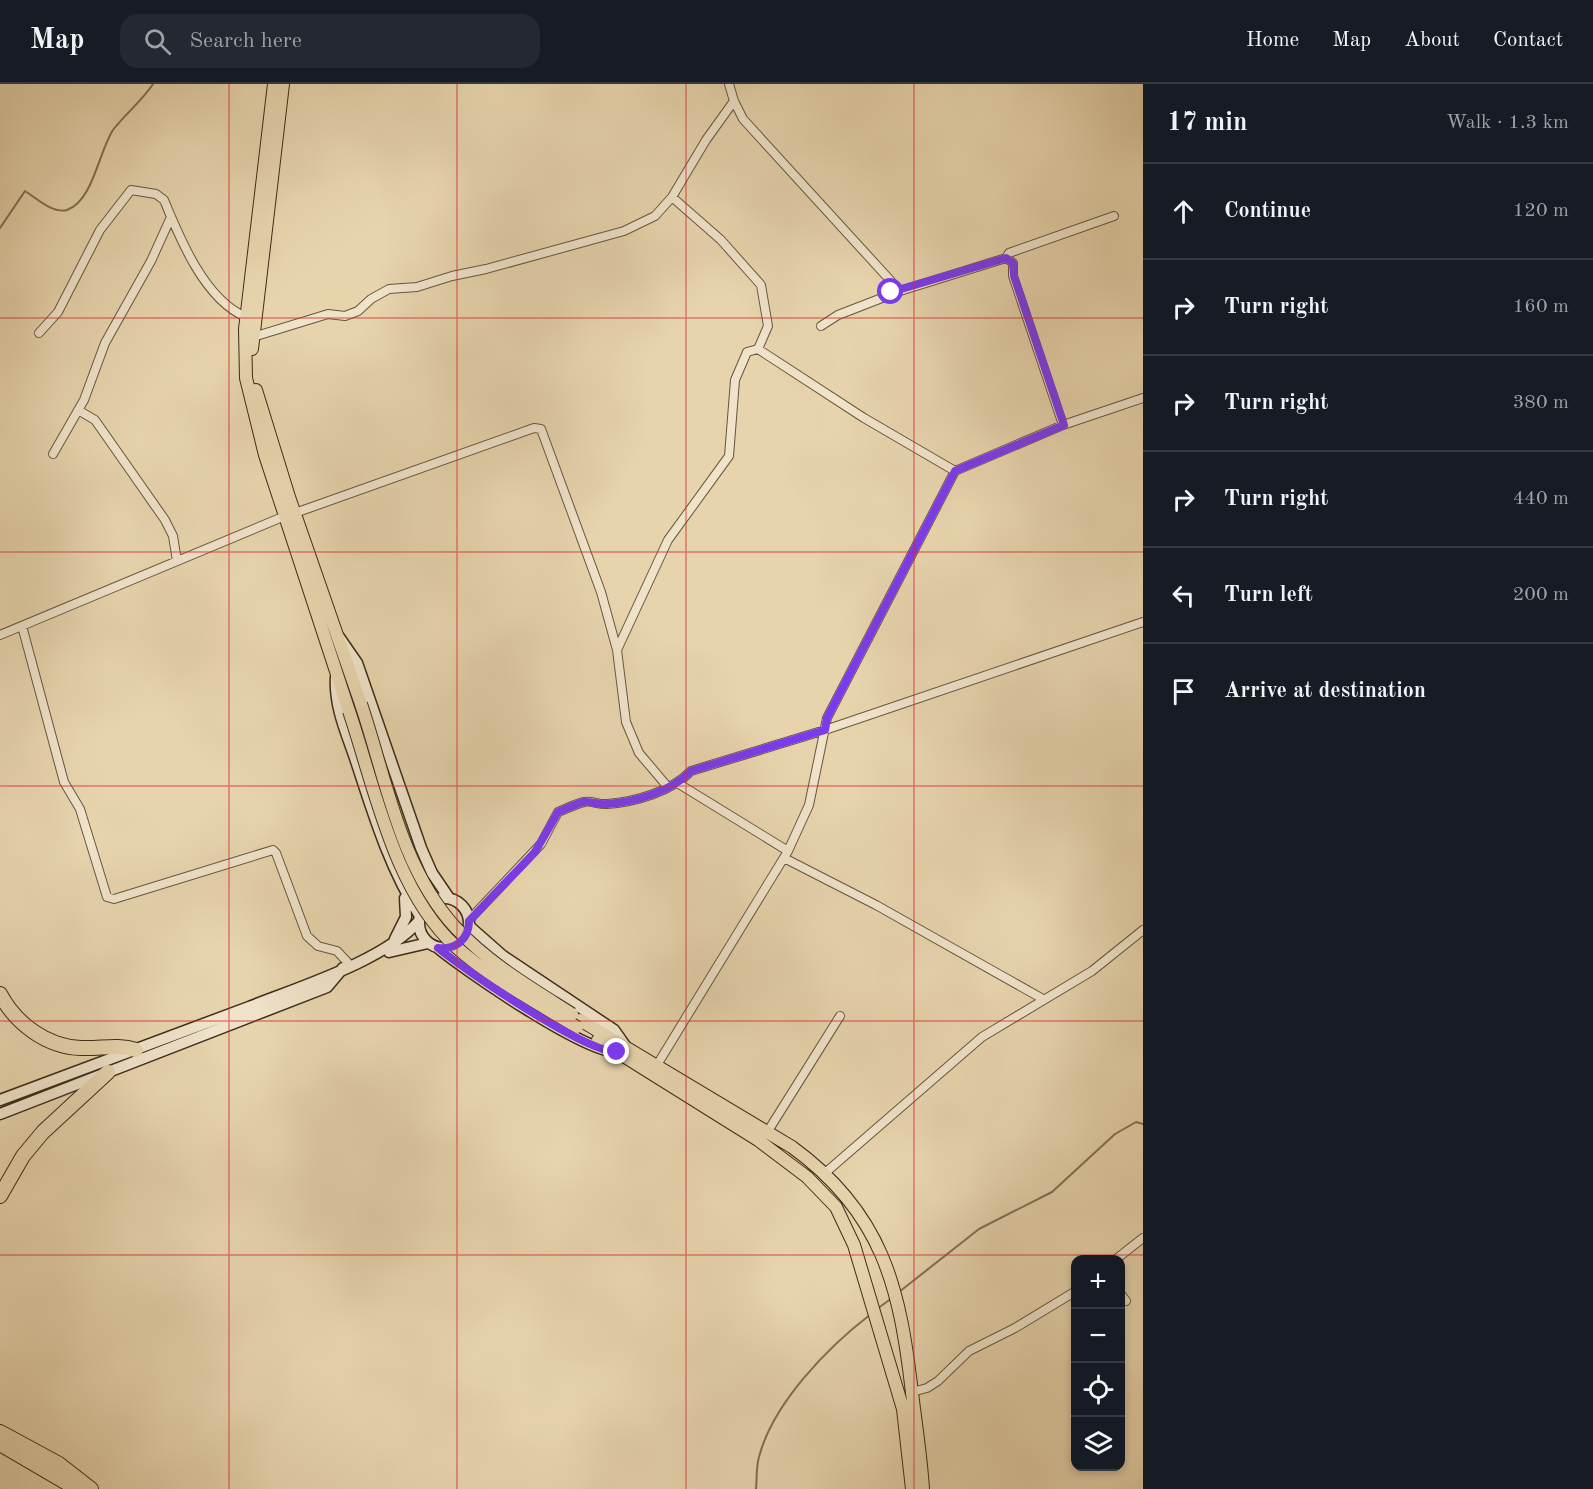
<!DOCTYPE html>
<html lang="en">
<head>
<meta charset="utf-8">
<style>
  :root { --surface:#171b24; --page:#242831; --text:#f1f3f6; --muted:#9ea1a6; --line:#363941 }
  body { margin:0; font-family:"Old Standard TT",serif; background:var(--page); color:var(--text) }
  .controls { position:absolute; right:18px; bottom:18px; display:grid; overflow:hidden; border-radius:12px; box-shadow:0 3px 9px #0003 }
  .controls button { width:54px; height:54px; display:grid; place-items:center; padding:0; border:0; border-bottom:2px solid var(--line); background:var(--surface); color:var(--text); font:30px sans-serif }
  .stop { position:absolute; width:18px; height:18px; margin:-14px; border:4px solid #7c3aed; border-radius:50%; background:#fff }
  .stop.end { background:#7c3aed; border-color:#fff; box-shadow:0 2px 6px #0008 }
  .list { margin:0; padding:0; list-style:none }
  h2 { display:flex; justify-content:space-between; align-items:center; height:78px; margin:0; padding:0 24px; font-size:26px }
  h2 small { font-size:20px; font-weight:400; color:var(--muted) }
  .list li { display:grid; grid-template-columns:39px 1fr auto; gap:18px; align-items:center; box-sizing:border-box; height:96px; padding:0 24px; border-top:2px solid var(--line) }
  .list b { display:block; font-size:22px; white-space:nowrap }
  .list em { font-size:20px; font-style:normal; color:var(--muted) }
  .icon { flex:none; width:33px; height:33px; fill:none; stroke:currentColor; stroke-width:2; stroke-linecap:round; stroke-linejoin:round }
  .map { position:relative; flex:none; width:1143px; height:1405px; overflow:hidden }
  header { display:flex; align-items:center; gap:36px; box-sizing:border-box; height:84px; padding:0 30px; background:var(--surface); border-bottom:2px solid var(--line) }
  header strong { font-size:28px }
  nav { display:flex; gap:33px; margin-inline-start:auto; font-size:21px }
  .search { width:420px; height:54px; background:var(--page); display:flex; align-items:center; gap:15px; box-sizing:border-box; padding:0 21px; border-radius:18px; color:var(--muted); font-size:22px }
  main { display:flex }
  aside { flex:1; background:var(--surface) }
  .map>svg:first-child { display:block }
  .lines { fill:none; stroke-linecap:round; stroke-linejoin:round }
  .stream { stroke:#806f53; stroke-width:2 }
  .minor-casing { stroke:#67563d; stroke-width:10 }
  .secondary-casing { stroke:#3c2c18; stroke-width:13 }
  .trunk-casing { stroke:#3c2c18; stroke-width:14 }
  .motorway-casing { stroke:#3c2c18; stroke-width:16 }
  .minor { stroke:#efe3ca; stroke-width:8 }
  .secondary { stroke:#efe3ca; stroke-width:10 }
  .trunk { stroke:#e7d4ad; stroke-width:12 }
  .motorway { stroke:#e7d4ad; stroke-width:14 }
  .trunk-bridge-casing { stroke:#3c2c18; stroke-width:14; stroke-linecap:butt }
  .trunk-bridge { stroke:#e7d4ad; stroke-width:12 }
  .route { stroke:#7c3aed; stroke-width:8 }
  .grid { fill:none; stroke:#d62828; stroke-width:1.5; stroke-opacity:0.55 }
</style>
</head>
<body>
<header>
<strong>Map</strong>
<div class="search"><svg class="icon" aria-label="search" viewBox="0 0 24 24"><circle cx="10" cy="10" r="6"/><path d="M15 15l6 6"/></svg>Search here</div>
<nav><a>Home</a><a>Map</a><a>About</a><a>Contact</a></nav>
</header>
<main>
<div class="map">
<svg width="1143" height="1405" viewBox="0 0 1143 1405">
  <rect width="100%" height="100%" fill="#e7d4ad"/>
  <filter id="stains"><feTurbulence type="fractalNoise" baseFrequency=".00333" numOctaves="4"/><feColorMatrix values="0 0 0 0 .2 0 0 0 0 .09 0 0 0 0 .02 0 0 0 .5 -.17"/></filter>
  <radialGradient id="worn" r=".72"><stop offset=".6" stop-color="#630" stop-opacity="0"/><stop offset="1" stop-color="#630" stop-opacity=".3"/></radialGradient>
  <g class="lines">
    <path class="stream" d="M0 144 25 107C36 114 53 130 67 126 93 117 99 67 113 46 125 30 142 17 153 0
      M899 1208 979 1145 1052 1108 1115 1050 1136 1038 1143 1040
      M877 1225 892 1214
      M756 1405C757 1395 756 1383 759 1373 773 1319 828 1263 871 1230"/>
    <defs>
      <path id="minor" d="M734 17 743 35 900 207 1006 174 1013 179V192L1063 341
        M1006 174 1009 169 1114 132
        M821 242 838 231 900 207
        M39 249 58 228 100 146 131 106 156 110 164 116C180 155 205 216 246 233
        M253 253 328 230 345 232 358 227 371 215 389 205 417 203 452 192 486 185 624 147 655 132 672 113 706 56 734 17 729 0
        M758 265 864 334 955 387
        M78 326 95 336 165 436 173 452 177 477
        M53 370 84 316 105 259 151 177 171 133
        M295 429 534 344 541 345 601 508 617 566 626 638 639 669 667 702
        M22 542 64 698 80 725 107 813 114 815 273 766 276 769 307 852 318 862 337 867 350 881
        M0 551 285 432
        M617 566 668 456 729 372 735 296 747 268 758 265 768 242 761 201 721 156 672 113
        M679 700 788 767
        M784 774 876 821 1043 915
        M469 836 541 760 558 728C566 725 575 720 584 718 591 716 599 721 607 720 636 718 672 707 691 687L825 646 1143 538
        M657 981 788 767 809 721 827 634 955 387 1063 341 1143 314
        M768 1047 840 932
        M825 1089 982 953 1092 887 1143 846
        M1115 1176 1143 1154
        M1120 1209 1126 1217
        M912 1308 927 1304 938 1297 969 1267 1015 1244 1076 1207"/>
      <path id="secondary" d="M339 553 357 579 421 764 432 789 449 814
        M336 593C334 621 346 648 355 674 373 729 389 783 420 832
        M419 839a25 25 0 1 1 50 0a25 25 0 1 1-50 0Z
        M469 842 503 872 614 946 626 963
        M395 855 406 833 405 814
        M438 864C466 887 584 968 617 968
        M389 868 428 859
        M0 1016C83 985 166 954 249 923 299 903 384 877 419 837
        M0 1030 327 903 343 884"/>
      <path id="trunk" d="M274 0 245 245 246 294 265 371 349 627
        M252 265 283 0
        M256 306 289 413 361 620
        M580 936 792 1063C883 1129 900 1204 912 1309 916 1341 921 1373 923 1405
        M598 956 758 1056 807 1093 836 1123 854 1161 903 1325 912 1405"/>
      <path id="motorway" d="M0 910C16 940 47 963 81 964 101 965 117 960 136 966
        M0 1112 23 1072 43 1048 108 988
        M0 1348 59 1380 91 1405
        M0 1360 77 1405"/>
    </defs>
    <use href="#minor" class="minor-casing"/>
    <use href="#secondary" class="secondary-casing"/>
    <use href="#trunk" class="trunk-casing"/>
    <use href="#motorway" class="motorway-casing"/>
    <use href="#minor" class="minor"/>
    <use href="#secondary" class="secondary"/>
    <use href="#trunk" class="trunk"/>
    <use href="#motorway" class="motorway"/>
    <defs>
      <path id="trunk-bridge" d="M361 620C386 694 400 783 455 843 488 879 531 904 572 930
        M349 627C375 704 394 806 455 862 490 894 536 918 577 943"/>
    </defs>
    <use href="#trunk-bridge" class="trunk-bridge-casing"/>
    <use href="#trunk-bridge" class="trunk-bridge"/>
  </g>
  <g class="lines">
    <path class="route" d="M617 968C585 968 466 887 438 864 456 866 469 855 469 837L535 768 558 728C566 725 575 720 584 718 591 717 599 721 607 720 636 718 672 707 691 687L825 646 827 634 955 387 1064 341 1014 192 1013 179 1006 174 891 208"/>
  </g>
  <path class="grid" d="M229 0V1405M457 0V1405M686 0V1405M914 0V1405M0 234H1143M0 468H1143M0 702H1143M0 937H1143M0 1171H1143"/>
  <rect width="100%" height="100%" filter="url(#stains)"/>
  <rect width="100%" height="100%" fill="url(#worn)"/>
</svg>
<div class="controls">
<button>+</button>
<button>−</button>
<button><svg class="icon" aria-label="locate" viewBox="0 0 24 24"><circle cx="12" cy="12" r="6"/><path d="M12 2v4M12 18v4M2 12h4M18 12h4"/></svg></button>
<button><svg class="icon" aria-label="layers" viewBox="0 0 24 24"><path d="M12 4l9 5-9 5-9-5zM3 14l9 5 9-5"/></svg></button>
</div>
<div class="stop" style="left:891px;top:208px"></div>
<div class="stop end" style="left:617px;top:968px"></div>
</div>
<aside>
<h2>17 min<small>Walk · 1.3 km</small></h2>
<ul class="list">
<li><svg class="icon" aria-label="ahead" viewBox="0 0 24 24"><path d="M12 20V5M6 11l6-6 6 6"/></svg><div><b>Continue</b></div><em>120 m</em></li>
<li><svg class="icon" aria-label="right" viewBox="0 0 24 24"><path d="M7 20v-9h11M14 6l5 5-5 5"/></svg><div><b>Turn right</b></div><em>160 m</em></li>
<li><svg class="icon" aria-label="right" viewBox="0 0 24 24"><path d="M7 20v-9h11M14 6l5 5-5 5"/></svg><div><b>Turn right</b></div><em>380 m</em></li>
<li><svg class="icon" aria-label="right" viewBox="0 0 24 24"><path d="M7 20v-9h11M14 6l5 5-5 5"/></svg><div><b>Turn right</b></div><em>440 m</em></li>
<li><svg class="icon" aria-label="left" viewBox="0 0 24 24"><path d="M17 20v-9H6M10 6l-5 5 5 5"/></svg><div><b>Turn left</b></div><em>200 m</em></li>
<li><svg class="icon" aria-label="arrive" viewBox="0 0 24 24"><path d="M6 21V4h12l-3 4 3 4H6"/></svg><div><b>Arrive at destination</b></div></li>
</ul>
</aside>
</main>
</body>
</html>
